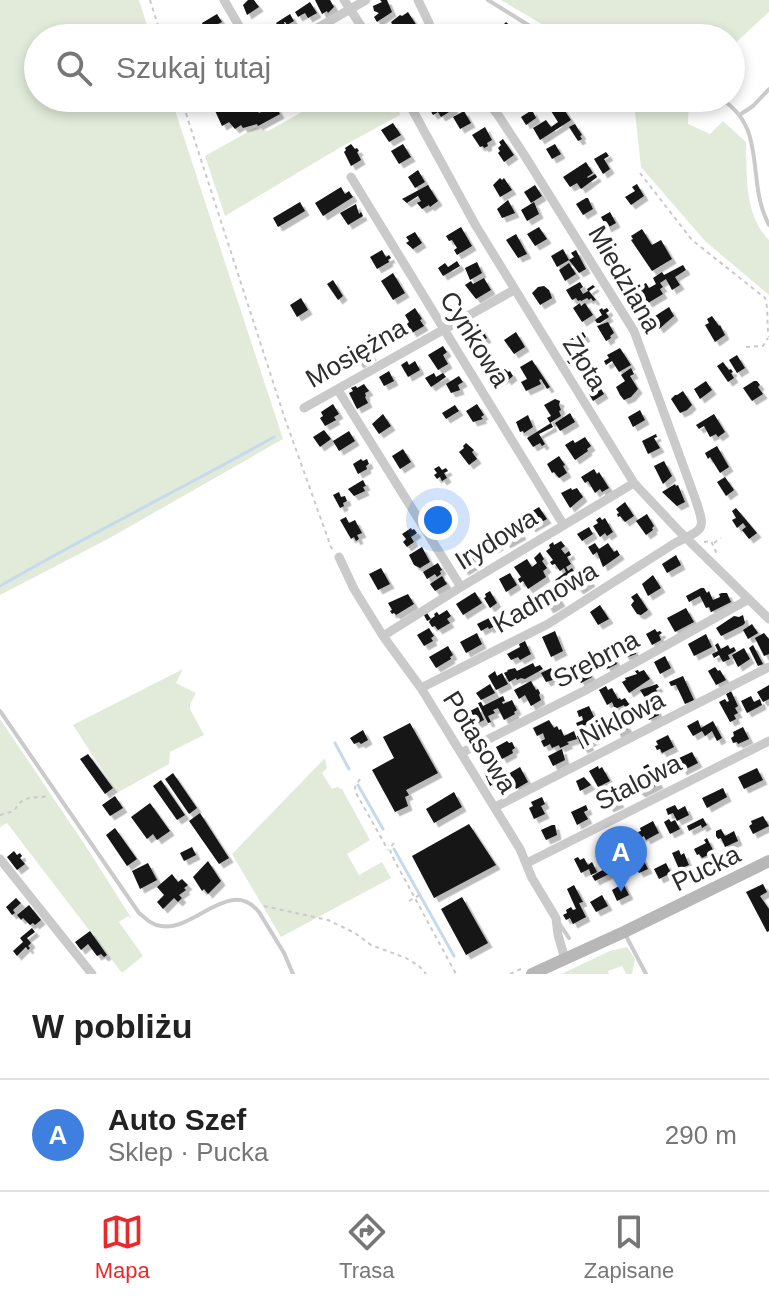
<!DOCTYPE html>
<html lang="pl">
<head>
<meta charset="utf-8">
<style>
  :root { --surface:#fff; --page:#f6f6f6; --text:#222; --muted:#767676; --line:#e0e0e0; --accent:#e82a2a }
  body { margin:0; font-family:Arial,sans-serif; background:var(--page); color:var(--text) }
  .you { position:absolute; left:438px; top:520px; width:28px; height:28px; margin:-20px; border:6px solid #fff; border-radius:50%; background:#1a73e8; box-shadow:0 0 0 12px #1a73e833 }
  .badge { display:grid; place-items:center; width:52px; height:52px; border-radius:50%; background:var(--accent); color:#fff; font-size:26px; font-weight:700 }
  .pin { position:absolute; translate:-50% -66px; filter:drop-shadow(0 2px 4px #0008) }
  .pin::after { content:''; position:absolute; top:42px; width:28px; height:24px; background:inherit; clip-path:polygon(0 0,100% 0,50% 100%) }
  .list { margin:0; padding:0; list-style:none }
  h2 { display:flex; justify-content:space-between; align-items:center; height:104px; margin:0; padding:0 32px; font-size:34px }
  h2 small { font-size:26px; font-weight:400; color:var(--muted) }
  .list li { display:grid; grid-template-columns:52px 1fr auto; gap:24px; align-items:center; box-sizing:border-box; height:112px; padding:0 32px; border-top:2px solid var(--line) }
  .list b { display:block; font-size:30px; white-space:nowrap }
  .list p { margin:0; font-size:26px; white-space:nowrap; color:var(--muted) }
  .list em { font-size:26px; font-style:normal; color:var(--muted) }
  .icon { flex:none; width:44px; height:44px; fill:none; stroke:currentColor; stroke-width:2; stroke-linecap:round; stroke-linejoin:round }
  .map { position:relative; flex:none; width:769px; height:974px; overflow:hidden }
  .search { position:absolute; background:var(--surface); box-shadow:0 4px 12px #0003; left:24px; right:24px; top:24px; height:88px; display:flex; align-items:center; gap:20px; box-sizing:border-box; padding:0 28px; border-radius:44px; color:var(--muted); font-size:30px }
  .sheet { height:216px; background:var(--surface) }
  nav { display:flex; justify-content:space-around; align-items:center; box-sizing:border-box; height:112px; border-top:2px solid var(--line); background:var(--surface); font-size:22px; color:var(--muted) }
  nav a { display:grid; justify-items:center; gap:4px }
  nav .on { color:var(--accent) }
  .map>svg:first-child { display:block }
  .green { fill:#e2ebda }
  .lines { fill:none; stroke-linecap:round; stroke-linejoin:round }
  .stream { stroke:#c5daec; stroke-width:3 }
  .building { fill:#141414; filter:url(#shadow) }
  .path { stroke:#cacaca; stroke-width:2; stroke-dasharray:4 4; stroke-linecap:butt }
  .lane { stroke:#cacaca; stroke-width:4 }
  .street { stroke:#cacaca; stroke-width:9 }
  .secondary { stroke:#b7b7b7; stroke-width:12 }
  .labels { text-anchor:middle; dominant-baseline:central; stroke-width:8; stroke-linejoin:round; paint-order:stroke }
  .street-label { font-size:26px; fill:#2d2d2d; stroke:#fff }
</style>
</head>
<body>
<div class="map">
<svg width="769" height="974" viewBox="0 0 769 974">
  <defs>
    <filter id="shadow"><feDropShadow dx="4.5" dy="4.5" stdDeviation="0" flood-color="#0004"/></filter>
  </defs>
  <rect width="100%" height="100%" fill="#fff"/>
  <path class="green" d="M0 0H139L151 38H38V98H171L283 439 108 539 0 595Z
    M501 0H769V12L731 47V38H555L550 29Z
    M327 98H361C372 109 383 113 399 112L400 115 341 147 225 216 205 156 255 128 268 131Z
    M596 98H689L688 124 710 134 723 121 746 142C747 175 744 215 769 240V295L705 241 641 167 635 112 623 103 615 111Z
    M183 669 176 683 196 693 190 704V709L204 735 170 752 169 764 117 793 73 725Z
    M0 719 85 845 132 919 128 916 119 922 143 956 122 973 7 823 0 827Z
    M325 758 327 768 322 773 332 789 337 787 342 789 370 840 347 854 359 875 382 862 391 878 281 937 232 854Z
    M627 947 635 959 632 974H626L622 966 608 971 609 974H561L610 951Z"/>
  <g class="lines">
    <path class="stream" d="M0 586C90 534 183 488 274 437
      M335 743 349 769
      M358 785 383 829
      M394 849 454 956"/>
  </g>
  <path class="building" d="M248 0H254L259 7 247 15 243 5Z
    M315 0H330L334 7 328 13 327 11 322 14Z
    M380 0H387L392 12 377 22 374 17 379 13 374 11 373 6 382 2Z
    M310 2 317 13 308 18 305 13 298 17 295 12Z
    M408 12 417 26 408 33 407 32 401 37 398 33 395 36 389 28 393 26 391 22 400 15 402 16Z
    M217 14 222 22 218 24 224 33 216 38H209L202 23Z
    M290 14 294 21 287 25 285 22H284L286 27 284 29 281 24 278 26 276 23Z
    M506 22 517 32 511 38 500 28Z
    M276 26 279 31 284 29 286 34 279 38H271L269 35 272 33 270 30Z
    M215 98 219 100 223 98H249L259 113 267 109 264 104 272 99 280 114 258 126 257 124 243 128 241 125 235 129 229 122 222 126 211 102Z
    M429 98H447L454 109 441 117 438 112 433 115 425 101Z
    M561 105 571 120 540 140 533 128 546 120 551 127 558 122 551 111Z
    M532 110 536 118 526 125 521 117Z
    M464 111 471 123 460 129 453 117Z
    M393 123 401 135 389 142 381 130Z
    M575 124 582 135 580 136 582 139 578 141 569 127Z
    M485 127 492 140 487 143 488 146 484 148 483 146 480 147 472 135Z
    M503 139 514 155 504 162 498 153 500 151 498 148 501 145 499 142Z
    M351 144 355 149 357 148 359 151 357 152 361 160 351 166 344 152 346 150 345 148Z
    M403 144 411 157 399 164 391 151Z
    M555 144 561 154 552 159 546 149Z
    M606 152 609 156 604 159 610 169 603 174 594 159Z
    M586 162 593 173 587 177 588 178 595 174 597 177 581 189 577 183 570 187 563 177Z
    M418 170 425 182 415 188 408 177Z
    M500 178 502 180 504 178 512 190 500 197 493 185Z
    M637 184 644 196 631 205 625 197 635 191 632 187Z
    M428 185 438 201 430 207 429 205 422 209 417 203 421 201 418 196 407 203 402 199Z
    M535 185 542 196 531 203 524 192Z
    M341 187 345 194 349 191 353 197 323 216 315 203Z
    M586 198H588L593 209 583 215 576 204Z
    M508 200 515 213 502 218 497 209Z
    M300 202 305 211 278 227 273 218Z
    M534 202 539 214 527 221 521 210Z
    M356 204 359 214 361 212 363 216 348 225 340 213Z
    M610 212 616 223 607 228 601 217Z
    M461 227 472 246 457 255 454 250 457 248 452 240 449 241 446 236Z
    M539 227 547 239 535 246 527 234Z
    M642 229 652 245 661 240 672 259 652 271 631 240 633 239 631 236Z
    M415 232 422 243 413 249 406 243 409 241 406 237Z
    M516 234 527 254 518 258 506 240Z
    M563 249 569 260 557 267 551 256Z
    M382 250 386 257 389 255 391 258 388 260 389 262 377 269 370 257Z
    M576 250 586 269 579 273 569 260 574 257 571 253Z
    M457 261 460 266 443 276 438 268 445 263 448 267Z
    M477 262 482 273 470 280 465 268Z
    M569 263 576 274 565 281 559 270Z
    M683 265 686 270 675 277 680 285 672 290 666 279 660 283 663 287 660 289 663 294 648 303 637 288 646 283 649 288 656 284 653 278 662 272 664 275Z
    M393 273 405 293 393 300 381 281Z
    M484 278 491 290 476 299 465 285 471 281 473 284Z
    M333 280 343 296 338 300 327 284Z
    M580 282 583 287 580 289 583 294 588 291 587 289 593 285 595 287 589 291 596 300 593 301 591 298 589 300 587 298 581 301 580 300 578 301 576 298 572 300 566 290Z
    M544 286 549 290 552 298 540 305 532 293 538 287Z
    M301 298 308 310 297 317 290 305Z
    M580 303 581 306 585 303 593 315 582 322 573 308Z
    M669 307 674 316 659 329 652 318Z
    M415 308 422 319 420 320 424 326 412 333 407 324 409 322 405 315Z
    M602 308 603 310 607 308 609 311 606 313 609 317 600 323H597L595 320 602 315 599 310Z
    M712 316 719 326 720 325 725 335 715 342 705 325 709 323 707 319Z
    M608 322 614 333 610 336 611 338 606 341 597 326Z
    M478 324 487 338 475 345 467 330Z
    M516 332 525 347 514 354 504 340Z
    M583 332 586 337 578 342 579 344 582 342 586 348 582 350 586 355 569 364 567 361 573 358 564 343Z
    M365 345 372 356 359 364 352 353Z
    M443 346 447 352 443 355 448 364 438 370 428 355Z
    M620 348 631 365 619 372 612 361 606 365 604 361 609 358 607 355Z
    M737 355 745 368 737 373 729 360Z
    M532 360 550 387 547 389 541 379 539 380 541 384 526 391 521 382 527 379 520 367Z
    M407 361 409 365 415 361 420 370 408 377 401 365Z
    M723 362 729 370 731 369 733 372 731 373 734 378 728 382 717 366Z
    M631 368 634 374 630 376 638 389 631 397 624 400 620 395 616 387 625 381 621 375Z
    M505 369 508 372 510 371 513 376 507 381 505 378 495 384 491 378Z
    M389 371 394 381 384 386 379 377Z
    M434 373 436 377 443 373 446 377 431 387 425 378Z
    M459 376 463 382 458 385 460 390 451 393 446 384Z
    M706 381 712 390 700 399 694 389Z
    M754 381H757L760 385 758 387 763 394 752 401 743 388Z
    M364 384 369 391 365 393 366 396 365 397 368 403 357 409 349 393 353 391 351 388 356 386 357 388Z
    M600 387 604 394 593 401 589 394Z
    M683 391 692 405 687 410 680 413 671 399 675 395H677Z
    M555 399 560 401 559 405 561 410 559 411 561 416 550 423 547 418 551 416 544 405Z
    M333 404 339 414 334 417 336 420 325 426 320 418 323 416 321 412Z
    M477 404 484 415 481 417 483 419 473 422 466 411Z
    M455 405 459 411 446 419 442 413Z
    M640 410 645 420 633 427 628 417Z
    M570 413 575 422 560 431 555 423Z
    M383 414 391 426 379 434 372 424Z
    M714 414 725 432 718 437 716 434 710 437 704 426 699 429 696 425Z
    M528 415 533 427 524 433 523 431 520 432 516 422Z
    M551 423 553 427 539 434 545 444 542 446 540 443 533 447 527 438Z
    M324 430 331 439 320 447 313 437Z
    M349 431 355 441 339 451 333 441Z
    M656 434 657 437 654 438 660 448 648 454 642 441Z
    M585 437 591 446 587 449 588 451 575 460 565 445 573 440 575 443Z
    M466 443 474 450 472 452 477 459 469 465 459 452 464 448 463 446Z
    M717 446 729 467 720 473 710 457 708 459 705 453Z
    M403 449 411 462 400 469 392 456Z
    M559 456 565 465 563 466 567 473 559 478 554 472 552 473 547 464Z
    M361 459 363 461 367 459 369 464 366 466 367 469 358 474 353 464Z
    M664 461 672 476 663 484 654 466Z
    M439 466 442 470 446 468 448 471 444 473 447 478 442 481 440 477 437 479 434 475 437 473 434 469Z
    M594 469 597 474 599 472 609 488 602 492 600 489 595 493 588 481 585 483 581 477Z
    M725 477 734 490 726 496 717 482Z
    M363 480 366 486 363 487 365 491 354 496 348 489Z
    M675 484 676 486 678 485 685 502 677 506 662 492Z
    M571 488 572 490 577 488 583 497 570 508 561 493Z
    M339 492 341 497 345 496 347 501 343 503 344 506 340 508 333 495Z
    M625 502 634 516 625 522 620 516 618 517 617 514 619 513 616 509Z
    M539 507 547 519 531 528 524 516Z
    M736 508 757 533 749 539 742 530 746 527 743 523 737 528 732 520 736 518 732 511Z
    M647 514 654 526 652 528 653 530 646 535 636 521Z
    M346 517 349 523 355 520 362 533 357 535 359 539 356 541 354 537 351 539 340 520Z
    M600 517 602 520 605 518 613 532 607 536 605 533 600 537 593 526 598 523 596 520Z
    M514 522 522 535 506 544 499 532Z
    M589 527 593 534 582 541 577 534Z
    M411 528 412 530 414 529 417 533 411 537 414 542 407 547 403 542 406 539 402 534Z
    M492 535 499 546 493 549 490 545 487 548 483 541Z
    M561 541 565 546 561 549 565 554 569 551 571 555 567 557 571 564 566 567 568 571 572 568 574 571 563 578 566 582 559 586 555 580 566 572 564 568 560 571 555 564 552 565 550 562 553 560 546 551 550 548 549 545 553 542 554 545Z
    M595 543 599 549 608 543 614 552 617 550 620 555 603 567 597 552 593 555 588 547Z
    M422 547 430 562 420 568 414 565 409 555Z
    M468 552 471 556 473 554 476 559 473 560 476 564 464 571 457 558Z
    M540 552 544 559 542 561 547 568 543 571 546 577 528 589 523 581 520 583 518 579 521 577 514 567 527 559 532 567 537 563 534 558Z
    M676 555 681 565 667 573 662 564Z
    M438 563 442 570 440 571 441 574 437 577 435 574 427 579 423 572Z
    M381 568 390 584 378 590 369 574Z
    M582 570 591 582 579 590 570 580 571 579 570 577Z
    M510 573 517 585 506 592 499 579Z
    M653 575 661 588 648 596 642 584Z
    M442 576 447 584 435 591 430 584Z
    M554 584 559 592 556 594 561 602 549 609 543 600 540 602 537 597Z
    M701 588H704L707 593 709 591 713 600 720 597 719 594 722 593H727L731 602 711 612 709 607 706 608 700 596 689 602 686 596Z
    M490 591 497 603 490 608 484 598 486 597 485 594Z
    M475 592 482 603 463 615 456 604Z
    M637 593 648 610 641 615 637 614 631 605 634 601 631 597Z
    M408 594 414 604 396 615 394 613 392 614 390 611 392 610 388 603Z
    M600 605 609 619 598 625 590 612Z
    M686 608 694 622 675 632 667 618Z
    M447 610 451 616 447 619 450 623 438 630 435 626 432 627 429 622 431 619 427 621 424 615 427 613 431 619 435 616 434 614 437 612 439 615Z
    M495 615 498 622 494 624 495 626 489 629 488 627 481 631 477 624Z
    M743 615 745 623 743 625 721 636 716 628 734 616 739 617Z
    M752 624 758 633 748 639 743 630Z
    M429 628 434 636 431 638 433 641 424 646 417 635Z
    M655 629 657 632 660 631 662 633 659 635 661 640 652 645 646 634Z
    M555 631 563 651 551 657 542 637Z
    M477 633 482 644 466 653 460 642Z
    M764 633 769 639V654L764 656 755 638Z
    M706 634 712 647 694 656 688 644Z
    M525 641 531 654 520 660 518 657 511 660 507 654 520 647 519 644Z
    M630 642 636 654 628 657 627 655 625 656 620 647Z
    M718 643 721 649 728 645 730 649 734 647 736 651 728 655 730 659 723 662 719 655 714 658 712 654 718 651 715 645Z
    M753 645 763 664 758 666 749 648Z
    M448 646 453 655 450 657 451 659 436 668 429 657Z
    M744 648 750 659 738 667 732 655Z
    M610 649 617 664 607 669 600 654Z
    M665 656 671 668 660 674 654 662Z
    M533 663 535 667 540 665 543 669 525 679 521 678 517 680 516 678 509 682 504 673 508 671 507 670 515 668 517 671Z
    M587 663 590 667 587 669 592 677 581 683 572 668 579 664 581 668Z
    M715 667 718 671 720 670 726 680 716 685 708 671Z
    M551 668 556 679 546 682 541 673Z
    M638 670 639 672 644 670 650 679 629 693 622 682 626 680 625 678 637 674 635 671Z
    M495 671 497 676 502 673 508 684 496 690 488 676Z
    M683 676 694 700 685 704 676 685 671 686 669 682Z
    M531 681 536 690 538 689 540 693 539 695 541 700 531 706 525 695 519 699 514 690Z
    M490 684 495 693 481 700 476 693Z
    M657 684 659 687 656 689 659 695 647 701 640 690Z
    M769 685V699L763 702 757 692Z
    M606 686 608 690 612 688 618 699 620 698 621 700 625 698 633 710 628 713 624 705 615 709 612 702 607 705 599 690Z
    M731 691 738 706 735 708 738 713 734 715 736 719 730 722 719 702 725 699 727 702 729 701 726 694Z
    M503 696 505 701 502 702 503 704 512 700 517 710 514 712 515 714 504 720 498 708 493 710 495 713 488 716 491 722 488 723 478 703 481 702 483 706Z
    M751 696 754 702 760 699 762 705 747 713 741 701Z
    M653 701 659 715 649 720 644 711 641 712 639 708Z
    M589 706 595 719 579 729 576 723 583 720 582 716 579 717 577 711Z
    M478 707 484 720 468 728 462 715Z
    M623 717 628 729 617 734 612 722Z
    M549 720 554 728 557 726 559 730 561 729 564 736 574 731 577 739 567 742 569 744 560 748 559 745 552 748 550 744 544 747 541 741 545 739 543 733 537 736 533 728Z
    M698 720 701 728 713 721 722 738 717 741 712 731 705 736 702 731 693 736 687 726Z
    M410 723 438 773 406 790 409 795 405 797 408 806 395 812 372 770 394 758 383 737Z
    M743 727 749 739 738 744 737 742 733 743 731 738 734 736 733 732Z
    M363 730 368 740 361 744 359 742 354 744 350 738Z
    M592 731 596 739 588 743 590 746 583 749 577 736Z
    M668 735 674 747 662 753 660 749 657 750 655 746 658 745 656 741Z
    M507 741 509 743 512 742 515 748 512 750 513 753 502 759 496 747Z
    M562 749 565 760 553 766 548 756Z
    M692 752 698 763 682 771 679 764 682 763 679 758Z
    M88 754 113 788 105 794 80 759Z
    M648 764 659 784 641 793 634 787 637 785 635 781 648 774 643 767Z
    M598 766 599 769 602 767 610 781 598 787 589 771Z
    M495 767 497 771 504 768 506 773 490 780 492 785 490 786 484 772Z
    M520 767 528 782 516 789 508 774Z
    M757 768 763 780 744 789 738 777Z
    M173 773 197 808 189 814 165 779Z
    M584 777 591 785 580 791 576 781Z
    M161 780 185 815 177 820 153 786Z
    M723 788 727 797 707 808 702 798Z
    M612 791 620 803 609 808 603 796Z
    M454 792 462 807 434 823 426 809Z
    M115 796 123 808 110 816 102 805Z
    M542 797 545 804 541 806 545 814 534 819 529 808 533 806 531 802Z
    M150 803 170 831 157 840 153 834 147 839 131 817Z
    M586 805 588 810 584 812 588 819 577 825 571 812Z
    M675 805 678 810 685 806 689 815 677 821 673 813 668 815 666 809Z
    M200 813 229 858 219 864 189 821Z
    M763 816 769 826 753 834 749 826 752 824 751 821Z
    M703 818 707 825 702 828 701 825 689 831 687 826Z
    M669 819 671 822 675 820 680 829 670 834 664 822Z
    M653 821 659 833 646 840 644 836 641 838 638 832 641 831 640 828Z
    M469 824 496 865 434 898 412 856Z
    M552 825H555L557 835 546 840 541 830Z
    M115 828 137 859 127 866 106 835Z
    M721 829 725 836 734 831 738 841 725 847 721 838 718 839 716 836V831Z
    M707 838 714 852 702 858 699 854 697 855 694 849 706 843 704 840Z
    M192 847 196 855 184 861 180 853Z
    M638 850 648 869 639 873 634 864 636 862 635 860 630 862 632 865 616 873 611 862 617 861Z
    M679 850 681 855 684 853 689 865 679 869 672 853Z
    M14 851 17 855 20 853 22 856 20 858 25 864 17 870 7 857Z
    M578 857 580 860 584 858 588 865 592 862 597 872 591 875 589 869 581 873 574 859Z
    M208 861 221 881 208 894 204 889 202 891 193 877Z
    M148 863 157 880 140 889 132 871Z
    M666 863 671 873 659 879 654 869Z
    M608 867 611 873 595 881 592 876Z
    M172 874 178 882 182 879 188 885 184 888 186 890 179 895 182 898 178 902 174 898 163 909 157 902 164 895 157 887Z
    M622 881 629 895 617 901 612 890 619 886 618 883Z
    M763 884 767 892 760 896 769 909V931L767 932 746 892Z
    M574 885 583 902 579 903 586 917 573 924 570 918 566 920 563 915 567 913 566 910 571 907 573 910 576 909 567 889Z
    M602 895 608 906 596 912 590 902Z
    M462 897 488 943 466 955 441 909Z
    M16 898 21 903 13 910 15 913 12 915 6 907Z
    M29 905 41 920 35 925 33 923 30 925 23 918 21 920 17 915Z
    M32 928 35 932 27 938 31 943 28 946 30 948 28 950 26 947 17 956 13 951 23 942 20 938Z
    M90 931 107 955 104 957 101 954 97 956 88 944 81 950 75 942Z"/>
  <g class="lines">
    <path class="path" d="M150 0 162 38
      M181 98 285 419 331 547 334 551
      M368 98 381 103
      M640 173 692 240 765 298C769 310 766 324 769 337
      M746 347 763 346 768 338
      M704 542 711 541 717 554
      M714 543 721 538
      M360 779 355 787 356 793 388 850
      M0 815 14 811C23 794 32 799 48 796
      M394 843 390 848 391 854 456 974
      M409 901 423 893
      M264 906 328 920 355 933 371 945 406 958 419 966 426 974
      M510 974 523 968"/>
    <path class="lane" d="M488 0 549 38
      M387 98 407 105
      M719 98C769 126 745 181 769 225
      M741 114 753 106 769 89
      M0 711 139 913C146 919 152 925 161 926 194 932 230 876 259 912L284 953 293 974
      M559 923 569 938
      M625 934 646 974"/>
    <path class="street" d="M224 0 246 38
      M344 0 369 38
      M418 0 429 23 433 38
      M300 38 366 0
      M406 98 476 226 634 483 679 531 769 619
      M351 177 563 524
      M338 390 461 587
      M304 408 514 290
      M339 557 354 589 383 636 421 688 520 849 532 878 556 918 558 935 565 959
      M383 636 461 587 634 483
      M421 688 548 624 675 543C705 528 706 531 695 498L634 331 523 153 498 115 484 98
      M461 753 586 690 749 599
      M495 807 769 667
      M0 859 92 974
      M527 863 769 741"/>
    <path class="secondary" d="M532 974 624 932 769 861"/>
  </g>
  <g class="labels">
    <g class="street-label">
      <text transform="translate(625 279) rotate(60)">Miedziana</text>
      <text transform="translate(475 339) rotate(58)">Cynkowa</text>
      <text transform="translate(356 353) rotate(-30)">Mosiężna</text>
      <text transform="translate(585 363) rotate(58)">Złota</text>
      <text transform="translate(496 539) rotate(-32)">Irydowa</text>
      <text transform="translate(545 597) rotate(-30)">Kadmowa</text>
      <text transform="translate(596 659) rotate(-28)">Srebrna</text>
      <text transform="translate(622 718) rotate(-27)">Niklowa</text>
      <text transform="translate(480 742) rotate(58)">Potasowa</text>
      <text transform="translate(638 782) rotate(-27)">Stalowa</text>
      <text transform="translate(706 868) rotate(-26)">Pucka</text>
    </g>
  </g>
</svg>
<div class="you"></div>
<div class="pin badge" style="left:621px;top:892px;background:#3f7fe0">A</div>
<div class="search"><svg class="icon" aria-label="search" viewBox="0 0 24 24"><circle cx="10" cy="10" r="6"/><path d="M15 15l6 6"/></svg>Szukaj tutaj</div>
</div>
<section class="sheet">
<h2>W pobliżu<small></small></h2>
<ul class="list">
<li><span class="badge" style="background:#3f7fe0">A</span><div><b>Auto Szef</b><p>Sklep · Pucka</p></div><em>290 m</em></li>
</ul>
</section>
<nav>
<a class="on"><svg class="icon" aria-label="map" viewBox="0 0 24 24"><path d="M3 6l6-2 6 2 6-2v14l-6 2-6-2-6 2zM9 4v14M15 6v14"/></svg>Mapa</a>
<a><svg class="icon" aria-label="directions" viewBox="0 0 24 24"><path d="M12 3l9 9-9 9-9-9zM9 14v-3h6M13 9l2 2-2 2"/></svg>Trasa</a>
<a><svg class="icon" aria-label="saved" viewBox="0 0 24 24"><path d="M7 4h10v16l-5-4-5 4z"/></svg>Zapisane</a>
</nav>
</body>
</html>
